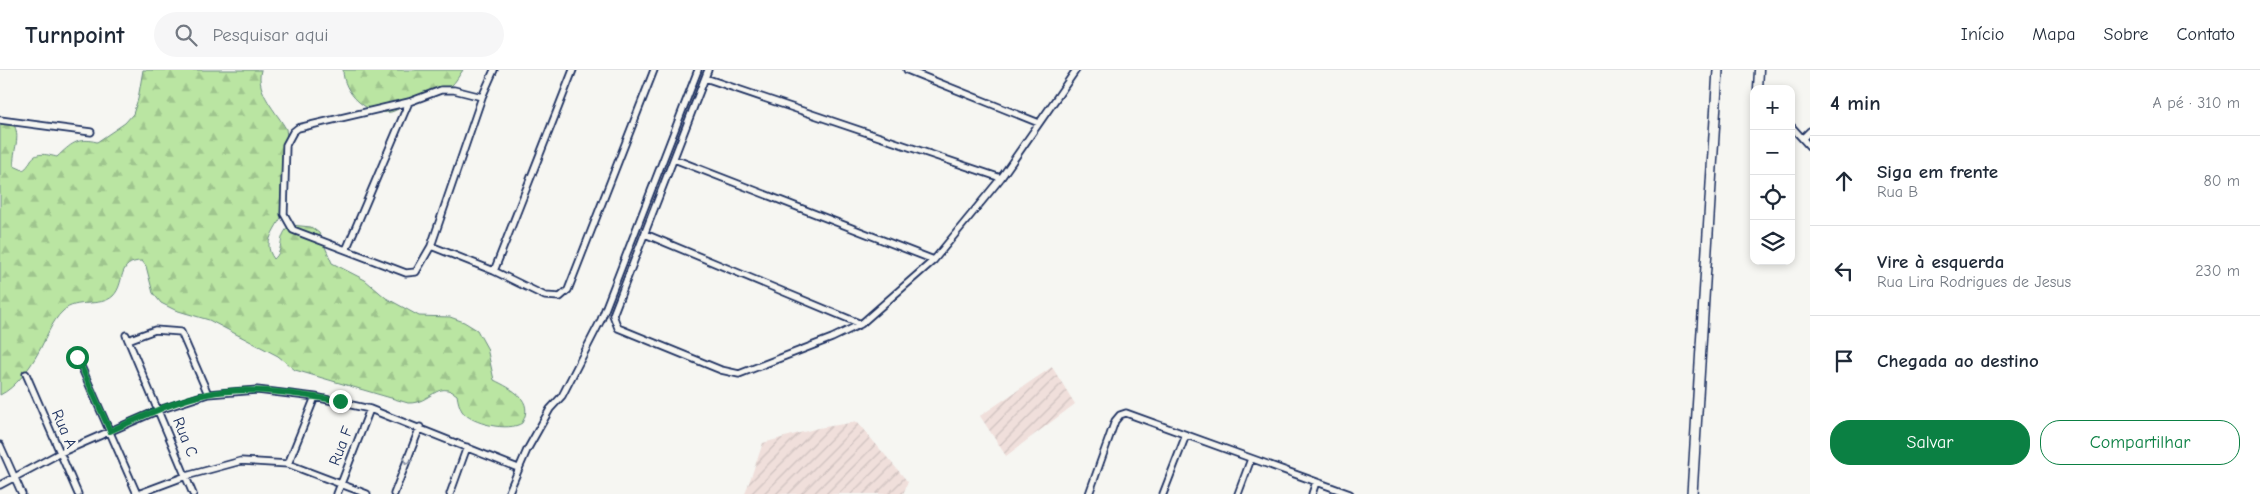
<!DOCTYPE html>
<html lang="pt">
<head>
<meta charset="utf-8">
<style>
  :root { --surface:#fff; --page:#f6f6f7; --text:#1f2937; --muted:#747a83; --line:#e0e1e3; --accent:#0b8043 }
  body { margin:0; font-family:"Comic Neue",sans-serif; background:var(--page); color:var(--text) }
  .controls { position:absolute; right:15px; top:15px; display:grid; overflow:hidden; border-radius:10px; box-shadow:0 2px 8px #0003 }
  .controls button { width:45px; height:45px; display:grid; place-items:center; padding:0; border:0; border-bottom:1px solid var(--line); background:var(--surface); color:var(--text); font:25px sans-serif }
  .stop { position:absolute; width:15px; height:15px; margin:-11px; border:4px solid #0b8043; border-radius:50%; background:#fff }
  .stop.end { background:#0b8043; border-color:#fff; box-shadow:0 1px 5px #0008 }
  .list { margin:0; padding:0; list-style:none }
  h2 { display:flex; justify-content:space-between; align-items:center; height:65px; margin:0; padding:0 20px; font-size:21px }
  h2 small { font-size:16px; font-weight:400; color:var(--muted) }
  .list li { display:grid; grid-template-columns:32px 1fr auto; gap:15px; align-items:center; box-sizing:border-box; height:90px; padding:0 20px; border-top:1px solid var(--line) }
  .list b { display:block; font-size:19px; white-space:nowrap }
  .list p { margin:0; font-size:16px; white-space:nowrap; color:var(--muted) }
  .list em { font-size:16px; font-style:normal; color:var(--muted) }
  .actions { display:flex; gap:10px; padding:15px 20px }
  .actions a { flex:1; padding:11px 0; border:1px solid var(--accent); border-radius:20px; text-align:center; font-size:18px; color:var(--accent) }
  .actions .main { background:var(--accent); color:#fff }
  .icon { flex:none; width:28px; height:28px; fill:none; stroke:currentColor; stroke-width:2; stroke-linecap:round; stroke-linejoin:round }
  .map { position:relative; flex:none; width:1810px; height:424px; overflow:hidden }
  header { display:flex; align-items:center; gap:30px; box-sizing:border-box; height:70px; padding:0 25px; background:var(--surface); border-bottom:1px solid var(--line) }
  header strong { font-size:24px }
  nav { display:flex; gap:28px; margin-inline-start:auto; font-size:18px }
  .search { width:350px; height:45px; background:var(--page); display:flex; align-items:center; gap:12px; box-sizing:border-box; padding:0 18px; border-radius:28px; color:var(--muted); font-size:19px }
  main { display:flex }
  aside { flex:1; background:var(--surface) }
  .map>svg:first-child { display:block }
  .industrial { fill:url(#industrial-furrows) }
  .forest { fill:url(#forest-firs); stroke:#6a8a80 }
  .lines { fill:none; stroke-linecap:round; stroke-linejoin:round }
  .street-casing { stroke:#1b2f5e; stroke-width:9 }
  .secondary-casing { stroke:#1b2f5e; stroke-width:11 }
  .primary-casing { stroke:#1b2f5e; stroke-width:12 }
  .street { stroke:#f6f6f2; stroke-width:5.5 }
  .secondary { stroke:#f6f6f2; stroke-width:8 }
  .primary { stroke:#f6f6f2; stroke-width:9 }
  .oneway { stroke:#8892a8 }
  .route { stroke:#0b8043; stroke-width:6 }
  .labels { text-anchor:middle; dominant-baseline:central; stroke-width:5; stroke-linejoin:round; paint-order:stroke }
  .street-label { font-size:16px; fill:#1b2f5e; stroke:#f6f6f2 }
</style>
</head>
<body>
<header>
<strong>Turnpoint</strong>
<div class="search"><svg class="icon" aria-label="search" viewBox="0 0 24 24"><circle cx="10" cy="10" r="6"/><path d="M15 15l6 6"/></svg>Pesquisar aqui</div>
<nav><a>Início</a><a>Mapa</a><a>Sobre</a><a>Contato</a></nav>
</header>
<main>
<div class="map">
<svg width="1810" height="424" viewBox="0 0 1810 424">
  <defs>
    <pattern id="industrial-furrows" width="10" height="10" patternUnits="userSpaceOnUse" patternTransform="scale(1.25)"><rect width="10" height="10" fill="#f0dfdb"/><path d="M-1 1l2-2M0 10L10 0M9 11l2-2" fill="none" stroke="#cdc0be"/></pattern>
    <pattern id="forest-firs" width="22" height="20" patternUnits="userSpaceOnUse" patternTransform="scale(1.25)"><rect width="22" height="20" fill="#bae5a2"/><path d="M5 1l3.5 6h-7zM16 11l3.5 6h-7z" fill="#9fc58e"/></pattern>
  </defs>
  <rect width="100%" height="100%" fill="#f6f6f2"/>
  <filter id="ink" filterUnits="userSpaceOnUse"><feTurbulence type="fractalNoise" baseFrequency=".02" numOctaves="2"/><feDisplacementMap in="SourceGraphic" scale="10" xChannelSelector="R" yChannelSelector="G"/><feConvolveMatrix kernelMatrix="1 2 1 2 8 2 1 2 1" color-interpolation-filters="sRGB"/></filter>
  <g filter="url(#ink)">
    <path class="industrial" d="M1052 297 1075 334 1006 386 980 346Z
      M857 352 908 412 903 424H745L763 373 818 358Z"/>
    <path class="forest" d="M143 0H261C255 22 277 42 286 59L287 66C286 89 288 113 285 136 282 155 259 169 274 189 285 180 276 166 291 155L311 157 319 163 332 193 365 210 386 228 419 246 450 247 464 252 477 260 487 278 494 310C512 319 535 330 522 353 509 362 471 354 462 341 459 336 458 331 457 325 437 309 431 334 408 333L295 300 278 286 209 250 175 240 161 233 153 223 146 196 142 191C116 191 126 213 113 226 100 238 76 228 63 241 51 252 46 269 38 283 30 298 15 318 0 325V52L13 53C22 68 12 80 14 96L23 100C28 97 28 95 31 90 37 81 48 85 57 87 71 74 77 67 97 72L125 53 133 44 138 29Z
      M343 0H463C459 5 456 12 451 16 443 23 428 22 418 27 411 30 397 41 391 42 367 46 343 23 343 0Z"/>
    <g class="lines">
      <defs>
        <path id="street" d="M708 0 613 245 618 258 721 300 739 304 832 268 861 254 934 190 1001 108 1076 0
          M907 0 1039 53
          M705 8 1001 108
          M482 27 454 20H441L409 32 298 58 293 62 286 75 284 144 293 160 406 203 416 202 431 176 494 201 545 226 560 227 568 220 654 0
          M0 50 91 62
          M1791 56 1810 77
          M1803 68 1810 61
          M674 89 934 190
          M645 164 861 254
          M431 176 482 27 494 0
          M346 180 409 32
          M494 201 573 0
          M126 265 193 424
          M128 270 155 260 181 262 208 324
          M77 287 137 424
          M26 304 78 424
          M0 375 22 424
          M288 394 315 327
          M0 415 60 383 159 340 208 324 257 320 315 327 370 339 518 398
          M138 424 186 406 241 391 288 394 367 424
          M337 424 370 339
          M394 424 420 357
          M450 424 467 377
          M508 424 527 380 550 339 562 326 601 250 698 0
          M1089 424 1115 351 1120 345 1126 343 1350 424
          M1163 424 1186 365
          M1238 424 1251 389
          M1312 424 1316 412"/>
        <path id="secondary" d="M1758 19 1759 0"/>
        <path id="primary" d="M1692 424 1718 0"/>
      </defs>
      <use href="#street" class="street-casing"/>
      <use href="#secondary" class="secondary-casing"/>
      <use href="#primary" class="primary-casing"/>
      <use href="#street" class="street"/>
      <use href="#secondary" class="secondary"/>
      <use href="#primary" class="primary"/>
    </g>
    <defs><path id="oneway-chevron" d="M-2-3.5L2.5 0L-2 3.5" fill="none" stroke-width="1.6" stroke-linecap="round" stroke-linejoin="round" transform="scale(1.25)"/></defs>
    <use class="oneway" href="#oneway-chevron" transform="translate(407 391) rotate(111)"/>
  </g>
  <g class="lines" filter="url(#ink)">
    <path class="route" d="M77 287 110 361C142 347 173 331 207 324 250 315 296 324 340 331"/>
  </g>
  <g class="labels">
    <g class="street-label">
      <text transform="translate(64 359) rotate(67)">Rua A</text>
      <text transform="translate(185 367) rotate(68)">Rua C</text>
      <text transform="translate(341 376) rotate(-69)">Rua F</text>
    </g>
  </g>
</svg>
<div class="controls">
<button>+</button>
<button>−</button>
<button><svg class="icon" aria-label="locate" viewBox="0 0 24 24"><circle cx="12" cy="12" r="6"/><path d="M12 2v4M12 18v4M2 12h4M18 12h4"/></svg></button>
<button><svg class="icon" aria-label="layers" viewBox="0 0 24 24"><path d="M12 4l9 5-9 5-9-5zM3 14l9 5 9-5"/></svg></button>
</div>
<div class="stop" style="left:77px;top:287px"></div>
<div class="stop end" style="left:340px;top:331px"></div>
</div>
<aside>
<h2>4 min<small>A pé · 310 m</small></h2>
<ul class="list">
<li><svg class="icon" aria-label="ahead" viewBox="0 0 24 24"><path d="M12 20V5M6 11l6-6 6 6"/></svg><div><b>Siga em frente</b><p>Rua B</p></div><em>80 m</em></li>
<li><svg class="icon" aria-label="left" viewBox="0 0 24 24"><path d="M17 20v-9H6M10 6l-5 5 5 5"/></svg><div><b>Vire à esquerda</b><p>Rua Lira Rodrigues de Jesus</p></div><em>230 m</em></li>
<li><svg class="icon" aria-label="arrive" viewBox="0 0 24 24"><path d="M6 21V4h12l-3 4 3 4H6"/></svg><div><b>Chegada ao destino</b></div></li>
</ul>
<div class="actions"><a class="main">Salvar</a><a>Compartilhar</a></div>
</aside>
</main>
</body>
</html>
